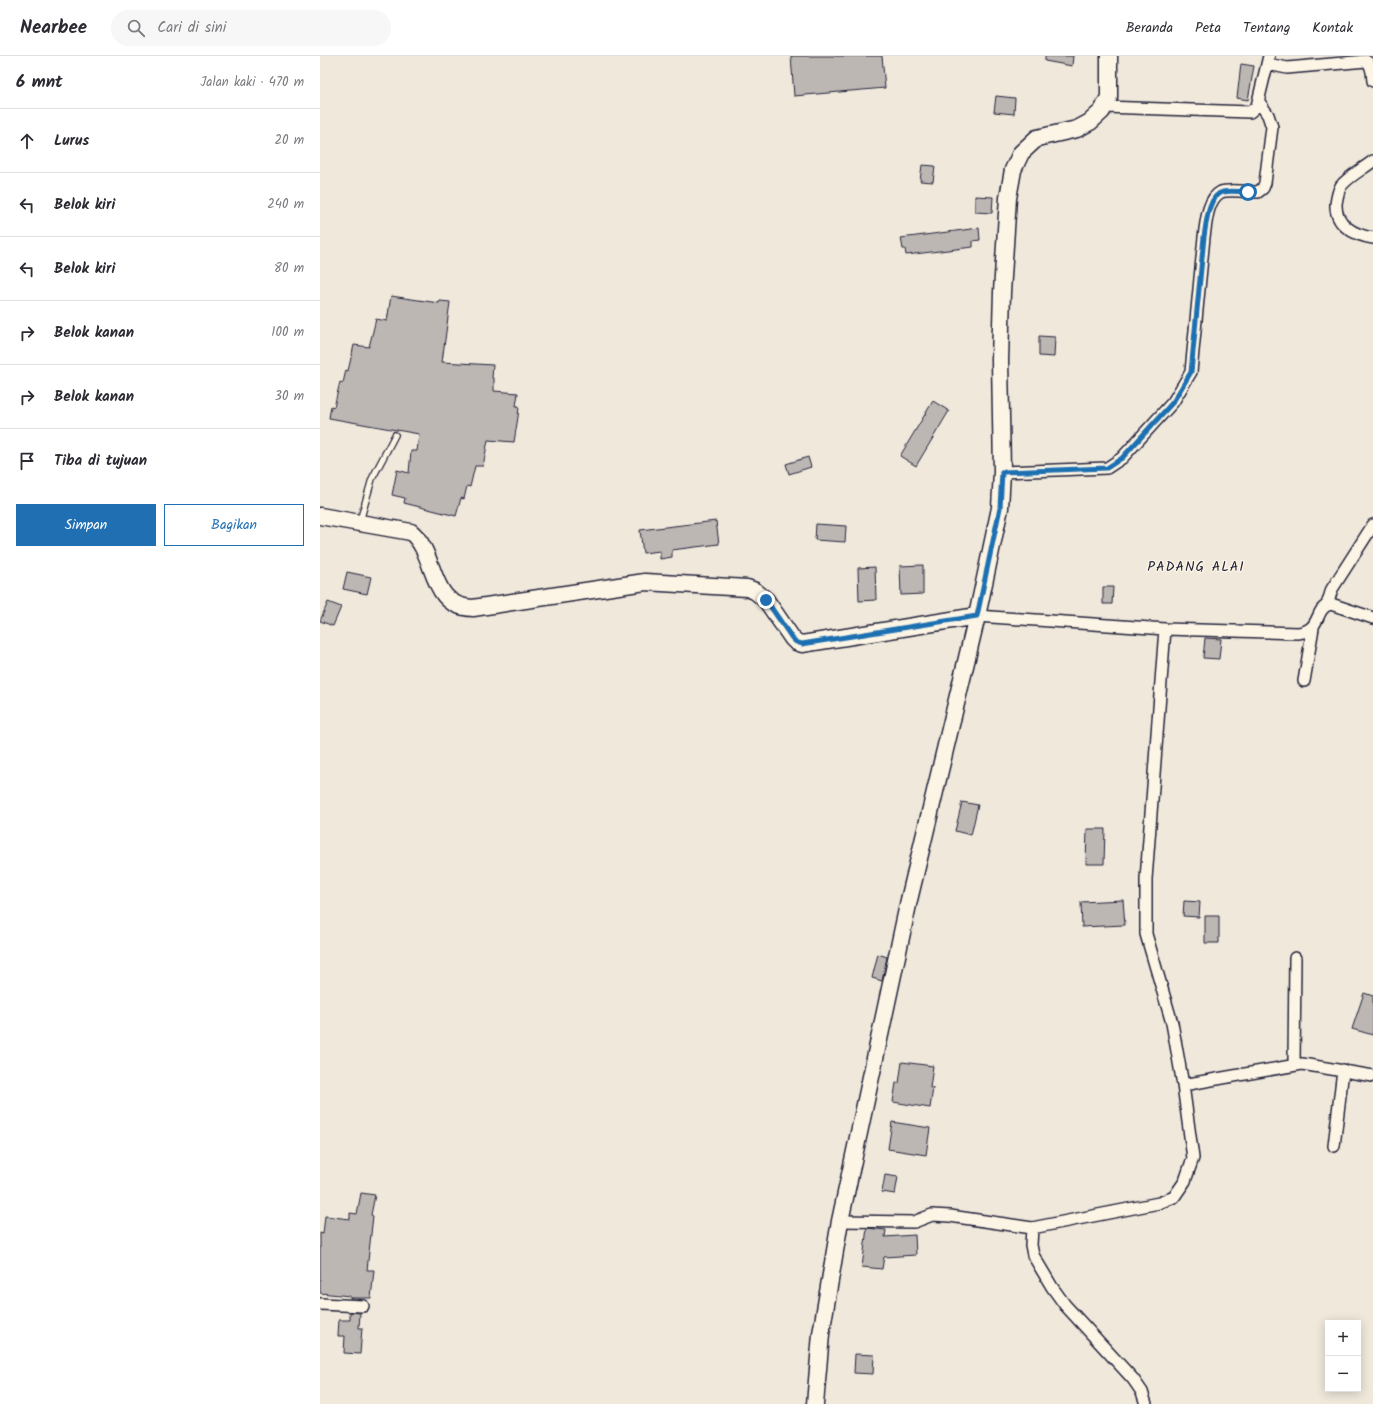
<!DOCTYPE html>
<html lang="id">
<head>
<meta charset="utf-8">
<style>
  :root { --surface:#fff; --page:#f7f7f7; --text:#2b2b33; --muted:#7c7c81; --line:#e1e1e2; --accent:#1f6fb2 }
  body { margin:0; font-family:Kalam,sans-serif; background:var(--page); color:var(--text) }
  .controls { position:absolute; right:12px; bottom:12px; display:grid; overflow:hidden; border-radius:0px; box-shadow:0 2px 10px #0003 }
  .controls button { width:36px; height:36px; display:grid; place-items:center; padding:0; border:0; border-bottom:1px solid var(--line); background:var(--surface); color:var(--text); font:20px sans-serif }
  .stop { position:absolute; width:12px; height:12px; margin:-9px; border:3px solid #1f6fb2; border-radius:50%; background:#fff }
  .stop.end { background:#1f6fb2; border-color:#fff; box-shadow:0 1px 4px #0008 }
  .list { margin:0; padding:0; list-style:none }
  h2 { display:flex; justify-content:space-between; align-items:center; height:52px; margin:0; padding:0 16px; font-size:17px }
  h2 small { font-size:13px; font-weight:400; color:var(--muted) }
  .list li { display:grid; grid-template-columns:26px 1fr auto; gap:12px; align-items:center; box-sizing:border-box; height:64px; padding:0 16px; border-top:1px solid var(--line) }
  .list b { display:block; font-size:15px; white-space:nowrap }
  .list em { font-size:13px; font-style:normal; color:var(--muted) }
  .actions { display:flex; gap:8px; padding:12px 16px }
  .actions a { flex:1; padding:9px 0; border:1px solid var(--accent); border-radius:0px; text-align:center; font-size:14px; color:var(--accent) }
  .actions .main { background:var(--accent); color:#fff }
  .icon { flex:none; width:22px; height:22px; fill:none; stroke:currentColor; stroke-width:2; stroke-linecap:round; stroke-linejoin:round }
  .map { position:relative; flex:none; width:1053px; height:1348px; overflow:hidden }
  header { display:flex; align-items:center; gap:24px; box-sizing:border-box; height:56px; padding:0 20px; background:var(--surface); border-bottom:1px solid var(--line) }
  header strong { font-size:19px }
  nav { display:flex; gap:22px; margin-inline-start:auto; font-size:14px }
  .search { width:280px; height:36px; background:var(--page); display:flex; align-items:center; gap:10px; box-sizing:border-box; padding:0 14px; border-radius:22px; color:var(--muted); font-size:15px }
  main { display:flex }
  aside { flex:1; background:var(--surface) }
  .map>svg:first-child { display:block }
  .building { fill:#bcb7b3; stroke:#22223b }
  .lines { fill:none; stroke-linecap:round; stroke-linejoin:round }
  .lane-casing { stroke:#22223b; stroke-width:8 }
  .street-casing { stroke:#22223b; stroke-width:14 }
  .secondary-casing { stroke:#22223b; stroke-width:19 }
  .lane { stroke:#fcf5e5; stroke-width:5.5 }
  .street { stroke:#fcf5e5; stroke-width:11 }
  .secondary { stroke:#fcf5e5; stroke-width:16 }
  .route { stroke:#1f6fb2; stroke-width:5 }
  .labels { text-anchor:middle; dominant-baseline:central; stroke-width:3; stroke-linejoin:round; paint-order:stroke }
  .quarter-label { font-size:14px; letter-spacing:1px; fill:#22223b; stroke:#fcf5e5 }
</style>
</head>
<body>
<header>
<strong>Nearbee</strong>
<div class="search"><svg class="icon" aria-label="search" viewBox="0 0 24 24"><circle cx="10" cy="10" r="6"/><path d="M15 15l6 6"/></svg>Cari di sini</div>
<nav><a>Beranda</a><a>Peta</a><a>Tentang</a><a>Kontak</a></nav>
</header>
<main>
<aside>
<h2>6 mnt<small>Jalan kaki · 470 m</small></h2>
<ul class="list">
<li><svg class="icon" aria-label="ahead" viewBox="0 0 24 24"><path d="M12 20V5M6 11l6-6 6 6"/></svg><div><b>Lurus</b></div><em>20 m</em></li>
<li><svg class="icon" aria-label="left" viewBox="0 0 24 24"><path d="M17 20v-9H6M10 6l-5 5 5 5"/></svg><div><b>Belok kiri</b></div><em>240 m</em></li>
<li><svg class="icon" aria-label="left" viewBox="0 0 24 24"><path d="M17 20v-9H6M10 6l-5 5 5 5"/></svg><div><b>Belok kiri</b></div><em>80 m</em></li>
<li><svg class="icon" aria-label="right" viewBox="0 0 24 24"><path d="M7 20v-9h11M14 6l5 5-5 5"/></svg><div><b>Belok kanan</b></div><em>100 m</em></li>
<li><svg class="icon" aria-label="right" viewBox="0 0 24 24"><path d="M7 20v-9h11M14 6l5 5-5 5"/></svg><div><b>Belok kanan</b></div><em>30 m</em></li>
<li><svg class="icon" aria-label="arrive" viewBox="0 0 24 24"><path d="M6 21V4h12l-3 4 3 4H6"/></svg><div><b>Tiba di tujuan</b></div></li>
</ul>
<div class="actions"><a class="main">Simpan</a><a>Bagikan</a></div>
</aside>
<div class="map">
<svg width="1053" height="1348" viewBox="0 0 1053 1348">
  <rect width="100%" height="100%" fill="#efe8db"/>
  <filter id="ink" filterUnits="userSpaceOnUse"><feTurbulence type="fractalNoise" baseFrequency=".025" numOctaves="2"/><feDisplacementMap in="SourceGraphic" scale="8" xChannelSelector="R" yChannelSelector="G"/><feConvolveMatrix kernelMatrix="1 2 1 2 8 2 1 2 1" color-interpolation-filters="sRGB"/></filter>
  <g filter="url(#ink)">
    <path class="building" d="M471 0H562L565 32 474 40Z
      M725 0H753L752 10 725 5Z
      M921 8 934 10 928 44 917 42Z
      M676 40 695 42 694 58 674 56Z
      M602 109 615 110 613 126 600 125Z
      M655 140 673 141 672 157 655 156Z
      M659 172 660 184 653 185V191L586 199 585 193H583L581 182Z
      M71 240 119 247 120 245 130 246 122 306 173 309 172 322H174V335L198 337 196 350H199L198 361 194 386 168 384 163 410H155L150 431 147 430 144 443 141 442 136 460 84 447 85 442 72 439 77 414 89 417 91 395H97L99 378 9 362 11 350 14 351 20 326 23 327 26 314 28 315 34 289 49 291 56 263 67 265Z
      M719 280 735 281 734 301 719 300Z
      M613 345 629 355 596 410 580 400Z
      M488 401 491 411 469 418 466 408Z
      M396 465 399 488 352 494V501L340 503V495L323 497 320 474Z
      M496 468 526 470 525 486 495 484Z
      M603 509V538L581 539 580 510Z
      M555 511 556 544 539 545 538 512Z
      M27 516 51 521 47 538 23 533Z
      M783 531H793L792 548H783Z
      M8 546 21 551 13 570 0 565Z
      M885 582 901 583 899 603 883 602Z
      M642 746 658 749 651 779 635 775Z
      M767 773H785L784 808H766Z
      M803 844 805 869 762 871 761 846Z
      M864 845 880 846 879 861 863 860Z
      M885 860H899V887H885Z
      M558 898 567 901 562 925 552 922Z
      M1044 937 1053 940V979L1032 973Z
      M582 1006 613 1010 610 1032H613L610 1052 573 1046 576 1027H579Z
      M572 1066 610 1072 606 1099 568 1093Z
      M565 1119 578 1121 575 1138 562 1136Z
      M41 1137 55 1139 51 1159 53 1160 47 1214H54L51 1242H30V1240L0 1237V1177L3 1178 5 1160 30 1163V1157L37 1158Z
      M547 1172 566 1174 565 1181 595 1179 596 1199 564 1201 562 1213 542 1211Z
      M30 1256 40 1257 39 1272H42L40 1298 24 1297 25 1280H18L19 1264H30Z
      M535 1298 554 1299 553 1318 534 1317Z"/>
    <g class="lines">
      <defs>
        <path id="lane" d="M40 465 52 423 75 379"/>
        <path id="street" d="M948 8 967 12 1046 5C1053 9 1052 18 1053 25
          M784 51 930 56 937 50 949 0
          M1053 105C1043 113 1029 120 1021 130 1018 135 1017 141 1016 148 1015 169 1034 179 1053 182
          M682 416 787 412 802 402 853 346 871 316 884 181C886 168 887 143 901 136 908 133 930 136 938 136L943 132 945 127 952 71 948 59 939 46
          M1007 549 1012 533 1053 469
          M657 560 845 573 978 577C1003 574 993 552 1011 548L1053 562
          M984 625 993 572
          M974 1009 975 902
          M863 1029 982 1008 1053 1020
          M1014 1090 1023 1014
          M520 1165 594 1166 612 1159 630 1160 712 1172 839 1147 854 1141 865 1125 873 1102 863 1029 852 967 826 878V823L845 573
          M712 1172 711 1189 713 1199 732 1231 745 1249 813 1323 822 1336 826 1348
          M0 1248 43 1250"/>
        <path id="secondary" d="M0 460 91 476C118 499 108 551 153 552L325 526 427 532 435 535 446 544 472 582 476 586 482 588 657 560
          M495 1348 501 1278 520 1165 589 844 657 560 680 452 682 416 680 304 682 236 688 142 693 114 701 97 717 82 757 73 770 66 782 55 789 41V0"/>
      </defs>
      <use href="#lane" class="lane-casing"/>
      <use href="#street" class="street-casing"/>
      <use href="#secondary" class="secondary-casing"/>
      <use href="#lane" class="lane"/>
      <use href="#street" class="street"/>
      <use href="#secondary" class="secondary"/>
    </g>
  </g>
  <g class="lines" filter="url(#ink)">
    <path class="route" d="M446 544 472 582 476 586 482 588 657 560 680 452 682 416 787 412 802 402 853 346 871 316 884 181C886 169 888 139 903 136 910 134 921 136 928 136"/>
  </g>
  <g class="labels">
    <g class="quarter-label">
      <text x="876" y="511">PADANG ALAI</text>
    </g>
  </g>
</svg>
<div class="controls">
<button>+</button>
<button>−</button>
</div>
<div class="stop" style="left:928px;top:136px"></div>
<div class="stop end" style="left:446px;top:544px"></div>
</div>
</main>
</body>
</html>
